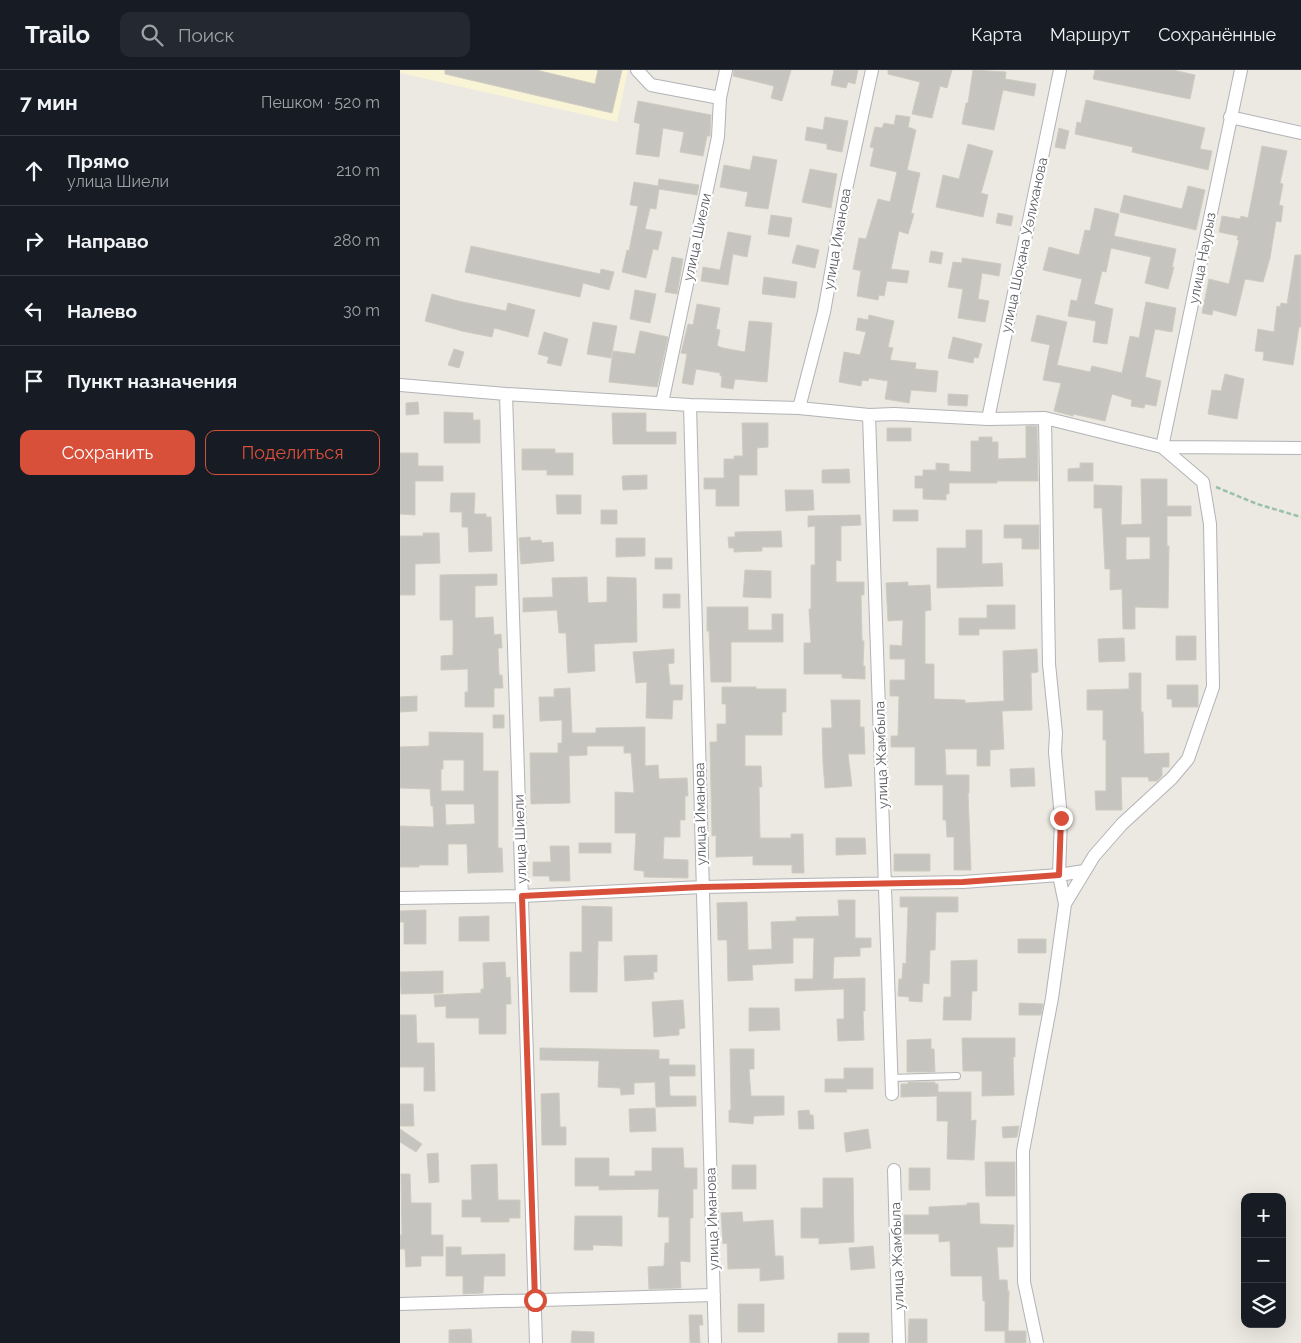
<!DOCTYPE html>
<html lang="ru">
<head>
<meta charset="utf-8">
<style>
  :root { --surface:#171b24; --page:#242831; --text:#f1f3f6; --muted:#9ea1a6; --line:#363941; --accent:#d84f3a }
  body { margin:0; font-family:Raleway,sans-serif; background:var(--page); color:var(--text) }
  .controls { position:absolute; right:15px; bottom:15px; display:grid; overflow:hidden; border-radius:10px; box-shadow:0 5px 20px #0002 }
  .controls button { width:45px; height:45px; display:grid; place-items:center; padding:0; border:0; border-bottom:1px solid var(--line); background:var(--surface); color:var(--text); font:25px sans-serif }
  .stop { position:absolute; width:15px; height:15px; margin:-11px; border:4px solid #d84f3a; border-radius:50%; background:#fff }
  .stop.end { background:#d84f3a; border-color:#fff; box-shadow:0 1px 5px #0008 }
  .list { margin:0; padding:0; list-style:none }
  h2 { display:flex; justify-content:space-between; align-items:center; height:65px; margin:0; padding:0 20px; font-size:21px }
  h2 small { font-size:16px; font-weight:400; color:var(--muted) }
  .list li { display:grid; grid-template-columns:32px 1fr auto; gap:15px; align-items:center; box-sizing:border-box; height:70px; padding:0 20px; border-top:1px solid var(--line) }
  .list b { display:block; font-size:19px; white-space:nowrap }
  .list p { margin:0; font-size:16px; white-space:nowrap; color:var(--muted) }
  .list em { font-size:16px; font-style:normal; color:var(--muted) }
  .actions { display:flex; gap:10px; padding:15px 20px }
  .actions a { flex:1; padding:11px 0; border:1px solid var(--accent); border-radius:10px; text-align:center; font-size:18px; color:var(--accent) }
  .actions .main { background:var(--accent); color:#fff }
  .icon { flex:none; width:28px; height:28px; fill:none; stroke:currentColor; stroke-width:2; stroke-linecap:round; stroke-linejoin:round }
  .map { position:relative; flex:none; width:901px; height:1273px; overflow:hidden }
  header { display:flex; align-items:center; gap:30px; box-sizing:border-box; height:70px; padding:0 25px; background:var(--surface); border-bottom:1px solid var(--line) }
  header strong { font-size:24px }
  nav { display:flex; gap:28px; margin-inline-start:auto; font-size:18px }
  .search { width:350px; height:45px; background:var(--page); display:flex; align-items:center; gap:12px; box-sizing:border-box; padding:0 18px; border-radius:10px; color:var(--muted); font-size:19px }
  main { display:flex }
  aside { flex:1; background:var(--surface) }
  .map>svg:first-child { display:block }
  .commercial { fill:#faf4d7 }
  .building { fill:#c6c4be; stroke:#cfcbc0; fill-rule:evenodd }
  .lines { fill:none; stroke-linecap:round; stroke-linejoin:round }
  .lane-casing { stroke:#b2b3b7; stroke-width:8 }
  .street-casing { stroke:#b2b3b7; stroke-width:14 }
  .path { stroke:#9ac1a7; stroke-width:2.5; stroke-dasharray:5 2.5; stroke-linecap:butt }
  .lane { stroke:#fff; stroke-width:6 }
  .street { stroke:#fff; stroke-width:12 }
  .route { stroke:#d84f3a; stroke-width:6 }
  .labels { text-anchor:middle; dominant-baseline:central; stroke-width:4.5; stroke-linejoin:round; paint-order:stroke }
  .street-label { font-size:14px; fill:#595c60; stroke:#fff }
</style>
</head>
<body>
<header>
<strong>Trailo</strong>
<div class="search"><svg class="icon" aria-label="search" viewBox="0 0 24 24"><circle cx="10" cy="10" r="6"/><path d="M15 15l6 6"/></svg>Поиск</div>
<nav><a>Карта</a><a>Маршрут</a><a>Сохранённые</a></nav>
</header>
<main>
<aside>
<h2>7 мин<small>Пешком · 520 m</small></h2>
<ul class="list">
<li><svg class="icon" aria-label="ahead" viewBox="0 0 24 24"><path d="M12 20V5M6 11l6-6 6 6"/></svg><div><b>Прямо</b><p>улица Шиели</p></div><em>210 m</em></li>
<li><svg class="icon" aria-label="right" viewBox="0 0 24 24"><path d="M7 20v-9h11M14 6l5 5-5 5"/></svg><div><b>Направо</b></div><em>280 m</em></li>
<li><svg class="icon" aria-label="left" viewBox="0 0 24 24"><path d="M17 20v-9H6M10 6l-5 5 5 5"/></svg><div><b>Налево</b></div><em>30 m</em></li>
<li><svg class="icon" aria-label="arrive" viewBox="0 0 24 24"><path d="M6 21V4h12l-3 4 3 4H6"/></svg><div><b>Пункт назначения</b></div></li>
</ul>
<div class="actions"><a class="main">Сохранить</a><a>Поделиться</a></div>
</aside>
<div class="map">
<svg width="901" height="1273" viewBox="0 0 901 1273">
  <rect width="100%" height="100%" fill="#ebe9e1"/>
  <path class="commercial" d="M0 0H228L217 52 0 3Z"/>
  <path class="building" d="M45 0H136L195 14 198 0H222L212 43 45 4Z
    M334 0H391L382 31 371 28 374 16 333 6Z
    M434 0H458L455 14 448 12 446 18 431 15Z
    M488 0H552L547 18 540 16 532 48 512 44 520 12 488 4Z
    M573 0 606 2 605 9 636 14 634 26 603 20 594 60 562 54 566 33H568Z
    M695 0H773L795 5 790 29 693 9Z
    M686 30 805 58 800 79 812 81 808 100 732 82 733 77 675 64 677 52 681 53Z
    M238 31 311 45 310 66H307L303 86 280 82 284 62 263 58 259 87 236 84 240 54 234 52Z
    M496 45 510 47 508 57 516 60 507 100 520 103 511 143 514 144 508 164 499 161 491 199 509 201 507 213 487 211 484 226 479 225 478 230 457 226 461 201 453 199 459 168 466 169 478 129 490 132 497 102 470 96 474 78 470 77 475 57 482 58 484 53 494 55Z
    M425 47 448 51 442 82 427 79V74L405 70 407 57 423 60Z
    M659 58 669 61 665 79 655 77Z
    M568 74 593 81 581 123 588 125 583 147 536 137 543 105 559 109Z
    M862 76 887 81 880 113 883 114 879 135 883 136 881 152 876 151 870 188 863 212 845 209 836 246 813 240 812 245 802 243 809 209 829 214 839 170H837L838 166 819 162 822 146 840 149 841 146 848 148Z
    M353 86 377 90 368 139 345 136 348 122 320 117 324 95 350 100Z
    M410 99 437 104 431 138 402 132Z
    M259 109 299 115 297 125 259 119 256 139 250 138 245 159 262 162 258 180 253 179 246 208 222 202 227 180 229 181 238 136 230 135 234 112 258 116Z
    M788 116 805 120 796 160 720 142 724 125 782 139Z
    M695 138 719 144 714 166 776 179 772 197H774L768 219 745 213 751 187 711 178 706 202 702 201 694 234 713 239 707 274 693 272 696 251 668 246 671 230 677 231 682 209 643 200 649 177 679 185 685 160 690 161Z
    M598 143 613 146 611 156 596 153Z
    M371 145 392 148 389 167 368 164Z
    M328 162 351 166 347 187 333 184 328 215 301 211 303 197 320 200Z
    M397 175 419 180 415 198 392 193Z
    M71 176 200 204 201 199 214 202 209 220 183 213 180 227 65 202Z
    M531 181 543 183 541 194 529 192Z
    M895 185H901V257H899L893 295 863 290 864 282 855 281 858 259 874 262 877 236 880 237 881 233 887 234Z
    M272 187 283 189 277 224 265 222Z
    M562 188 601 194 599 206 582 203 578 229 589 231 585 252 558 248 563 219 548 217 553 192 562 193Z
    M364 207 397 212 395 228 362 224Z
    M235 220 256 224 250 253 230 249Z
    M32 224 58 231 106 241 108 233 135 240 128 267 94 258 92 267 62 261 25 251Z
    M746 232 776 238 772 262 755 259 745 307 761 311 756 336 745 334 744 338 731 336 732 330 712 324 705 351 673 344V346L654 341 661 313 643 310 650 275 631 271 637 245 667 252 657 295 690 302 692 296 722 303 730 266 739 268Z
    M297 234 320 238 316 259 320 260 317 276 323 278 345 282 349 251 372 253 367 312 335 309 333 319 321 317 322 306H320V303L296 299 293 315 282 313 287 284 281 283 288 254 293 255Z
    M469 245 494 251 488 277 493 278 490 290 516 293 515 299 538 301 536 322 511 320 509 333 485 329 488 311 469 308 468 311 462 310 461 316 439 312 444 282 460 285 466 262 456 260 458 248 468 250Z
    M193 252 217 256 211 288 187 284Z
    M240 261 268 267 257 317 209 312 213 281 235 284Z
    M144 262 168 269 161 296 147 293 149 287 138 284Z
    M553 267 582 274 578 288 574 287 573 293 548 288Z
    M54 279 64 282 59 298 48 295Z
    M825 304 844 309 837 349 808 344 812 320 821 321Z
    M548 324 568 325 567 336 548 335Z
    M18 332 19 344 6 345V333Z
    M44 342 73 343V350H80V373H44Z
    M212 343H246V362H276V374H213Z
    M342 353H368V377L357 378V405H339V436H316V419H304V408H324V389H334V386H343Z
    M626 356H637L638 411H597V413H549V424H546V430L523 429V418H515V406H523V400H536V393L549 394V401L571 402V371H579V367H592V372H598V389L626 388Z
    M487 358H511V371H487Z
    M122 379H155V383H173V405H147V400H122Z
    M0 383H18V396H43V411H15V445L0 444Z
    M680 393H693V411H668V399L680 398Z
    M449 399 450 413H422V400Z
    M247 405V419L223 420 222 406Z
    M741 409H767V436H791V446H767V476H769L768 538 735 537V559H723L722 519 710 520V499H705L702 438H694V415L722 416 721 455 742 454ZM726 467H750V489L726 490Z
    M385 420H413L414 440 386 441Z
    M51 423H75L74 444H86V447H91L92 481 69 482 68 457H62V442H50Z
    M156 425H181V444H157Z
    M201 440H217V454H201Z
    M493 440H518V451H493Z
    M460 445 461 455 441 456V491L436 490V512H464V525H461L462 571H464L463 596H465V609L442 608V604H404V573H411L409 539H411V495H415V456L408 457V446Z
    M604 455H639V479H622V468H604Z
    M566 460H582V494L602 493 603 516 537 518V478H566Z
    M381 461 382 477H362V481L334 482V478H329L328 467H335V462Z
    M23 463H39L40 493 15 494V525H0V466H23Z
    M130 467 131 471 141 470 142 473 153 472 154 491 121 494 119 468Z
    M216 468H245V486L216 487Z
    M255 488H272V499H255Z
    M345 500 371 501V528L343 527Z
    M97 504V515L75 516V548L93 547 94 565 101 564 102 578H98L99 605H102L103 618H94V637H65V622H68V599L41 600V586L53 585V550H40V505Z
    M187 507 188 533 207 532V507L236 508 237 572 194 574 195 601 168 603 166 563H159L157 540 123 542V528L153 527 152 508Z
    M508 512V516L530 515 531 540 525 541V594H534V629L565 630V633L604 631 603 581 637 579 638 602 631 603 632 640 602 641 604 679 590 680V696H577V679H545L546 705H569V723H568L571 800H554V767H547L546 750H543V715H515V677H491V666H498L499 626H490V610H505V589H490V575L502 576 503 550 488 551 486 513Z
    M263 524H280V538H263Z
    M587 535H615V559H579V565H559V548H587Z
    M307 537H348V560H372V544H383V572H331V612H311L309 561H307Z
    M776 566H796V590H776Z
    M724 568 725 591 699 592 698 569Z
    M274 579V593L268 594 270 615H283L282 630H273L272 649 246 648 247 612 236 613 233 582Z
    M729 603H741V642H743L744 684 769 683V697H762V706L757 711H749L748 707H721L722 740H696L695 721H706V670H703V640H687V620L729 619Z
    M767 615H798V637H772V629H767Z
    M322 617H356V619H386V642H382V665H345V696H361L362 717H359L360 768H391V764H403L404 803H392V795H353V786L316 787V765L312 766 310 672H317V654H326V634H322Z
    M170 618 172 663H196V658L245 657V696L258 695 259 709 287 708 288 726H285V750H280V767H264L263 789 288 790V808L244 807V801L234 800 236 763H215V722L234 723 231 683H224V676H187V685L169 686 170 733 131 734 130 683H158V673H162V650L140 651 139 627H154V619Z
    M17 626V641L0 642V627Z
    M431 630H460V657H464L465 684H448L452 716 425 718 423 693 422 658H432Z
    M93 645H104V658H93Z
    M29 662 83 663V701H98V778H102L103 802 68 803 67 774H48V795H19V797H0V756L34 757 33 736H31L30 719 0 718V677L29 676ZM43 690H64V721H41V699H43ZM45 734H74L75 754 46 755Z
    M634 698 635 716 611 717 610 699Z
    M436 768H465L466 784 436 785Z
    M179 773H211V783H179Z
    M150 776H169L170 811H150L149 806H133V792H151Z
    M494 784H530V801H494Z
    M500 827H558V842H536L535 880H530L529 914 523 913 522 932 509 931V927L498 926 499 909H502L503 893 506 894 508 837H500Z
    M438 830H455V868H471V877L460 878V886L434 887 433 909 465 908V941H463L464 970 438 971 437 949H444V919L395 921V909H413L414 868H393V893L352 895 353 910 328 911 327 870H318L317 833 347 832 348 880 372 879 371 852 396 851V847L439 846Z
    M182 836 212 837V871H198L197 922H170V882H182Z
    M26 840V874H4V852H0V841Z
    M89 846V871H59V847Z
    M618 869H646V883H618Z
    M257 885V902H253L254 909 225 911 224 886Z
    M577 890V921H572L571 950H543L544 927H551V891Z
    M105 892 106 908 110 907 111 934H106V964H79V948H46V936L35 937 34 925 81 923V919H84L83 893Z
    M43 901V923L1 924 0 902Z
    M283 930 285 958 279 959V965L254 967 252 932Z
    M619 933 643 934 641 945H619Z
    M349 938H379L380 960 349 961Z
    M0 945H16L17 973H34L35 1021H24V997H0Z
    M562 968H615V987H613L614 1025 582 1026V1001H563Z
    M531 969V979H534L535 1002H507V970Z
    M140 978 259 980V989H269V995H295V1006H269L270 1026H296V1036L256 1037 255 1012 234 1013V1024L221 1025 220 1018 198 1017 199 991 140 990Z
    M330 979H354V999H349L351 1026H384V1045L354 1046 353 1054 329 1052V1040H331Z
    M444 998H473V1019H446L447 1022H425V1009H444Z
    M508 1012H535V1014H538V1022H571V1051L576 1050 574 1090 547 1089 548 1051H537V1026L501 1027V1014H508Z
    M159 1023 160 1057H166V1075H142L141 1024Z
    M0 1034H13L14 1056H0Z
    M255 1038 256 1061 230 1062 229 1039Z
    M409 1040 410 1045H413L414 1059H399L398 1041Z
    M619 1056 617 1067 603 1068 602 1057Z
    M0 1059 22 1074 16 1082 0 1072Z
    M468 1059 471 1078 446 1082 444 1063Z
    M252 1078H283L284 1098H297V1119H293V1148H290V1192L280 1191 281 1218 249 1219 248 1197 264 1196 265 1173H269V1147H258L259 1119 199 1120V1116H175V1088H209V1106H235V1101H252Z
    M38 1083 39 1112 29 1113 27 1084Z
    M585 1092H615V1126H586Z
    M97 1094 98 1130H120V1148H109V1152H81V1147H62V1130H72L71 1095Z
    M332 1095H356V1119H332Z
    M509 1098H530V1120H509Z
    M1 1104H10L11 1133H31V1165H43V1186H21V1196L6 1197 5 1179H0V1165H2Z
    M423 1108H453L454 1172 419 1174V1168H401V1138H423Z
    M567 1133H579L580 1154 614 1155 613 1177H597L599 1210H607L608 1222 609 1221 608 1261H626V1273H605V1261H585V1231H583L582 1206H551L550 1171 539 1172V1164H504V1145H529V1137L567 1135Z
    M342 1142 343 1152 373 1150 375 1186H383L384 1209 360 1211V1198L328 1199 327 1173 323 1174 321 1143Z
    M175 1146H222V1176L193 1175V1180H174Z
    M473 1176 475 1198 451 1200 449 1178Z
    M46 1177H61V1185L105 1184V1206H84L83 1223 63 1224V1206H46Z
    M338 1234H364V1262H338Z
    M289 1245H302L303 1255H299L300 1273H290Z
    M509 1249H527V1273H508Z
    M71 1259 72 1273H49V1260Z
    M172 1261 194 1262V1273H171Z
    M438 1263H469V1273H438Z"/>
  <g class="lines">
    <defs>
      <path id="lane" d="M491 1008 557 1006"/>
      <path id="street" d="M237 0 251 15 320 28
        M830 47 901 63
        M0 315 106 324 290 335 399 338 469 345 494 344 588 349 645 348 762 377 901 378
        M106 324 136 1273
        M262 333 318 67 320 28 326 0
        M290 335 315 1273
        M399 338 424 242 445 124 472 0
        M469 345 492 1024
        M645 348 649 594 656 663 655 682 661 748 659 805 665 834
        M588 349 660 0
        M762 377 841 0
        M0 828 122 826 302 817 563 812 659 805 684 801
        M494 1100 499 1273
        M0 1234 314 1225
        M637 1273 624 1212 623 1081 652 928 665 834 694 786 722 754 772 708 788 689 813 617 810 454 803 412 762 377"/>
    </defs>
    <use href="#lane" class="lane-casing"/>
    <use href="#street" class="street-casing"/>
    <path class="path" d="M816 417 857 434 901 447"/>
    <use href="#lane" class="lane"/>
    <use href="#street" class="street"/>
  </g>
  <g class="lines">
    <path class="route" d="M135 1230 122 826 302 817 563 812 659 805 661 748"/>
  </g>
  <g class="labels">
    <g class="street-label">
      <text transform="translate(297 167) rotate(-78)">улица Шиели</text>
      <text transform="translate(437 169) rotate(-80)">улица Иманова</text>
      <text transform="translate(624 175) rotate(-78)">улица Шоқана Уәлиханова</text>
      <text transform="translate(802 188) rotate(-79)">улица Наурыз</text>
      <text transform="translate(481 685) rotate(-92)">улица Жамбыла</text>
      <text transform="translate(300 744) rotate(-91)">улица Иманова</text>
      <text transform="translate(120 769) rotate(-92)">улица Шиели</text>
      <text transform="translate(312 1149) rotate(-92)">улица Иманова</text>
      <text transform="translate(497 1186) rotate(-92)">улица Жамбыла</text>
    </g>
  </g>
</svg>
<div class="controls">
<button>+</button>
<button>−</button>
<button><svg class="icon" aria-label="layers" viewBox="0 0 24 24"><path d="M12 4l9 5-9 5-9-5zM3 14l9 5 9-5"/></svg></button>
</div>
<div class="stop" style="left:135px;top:1230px"></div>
<div class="stop end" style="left:661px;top:748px"></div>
</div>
</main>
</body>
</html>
